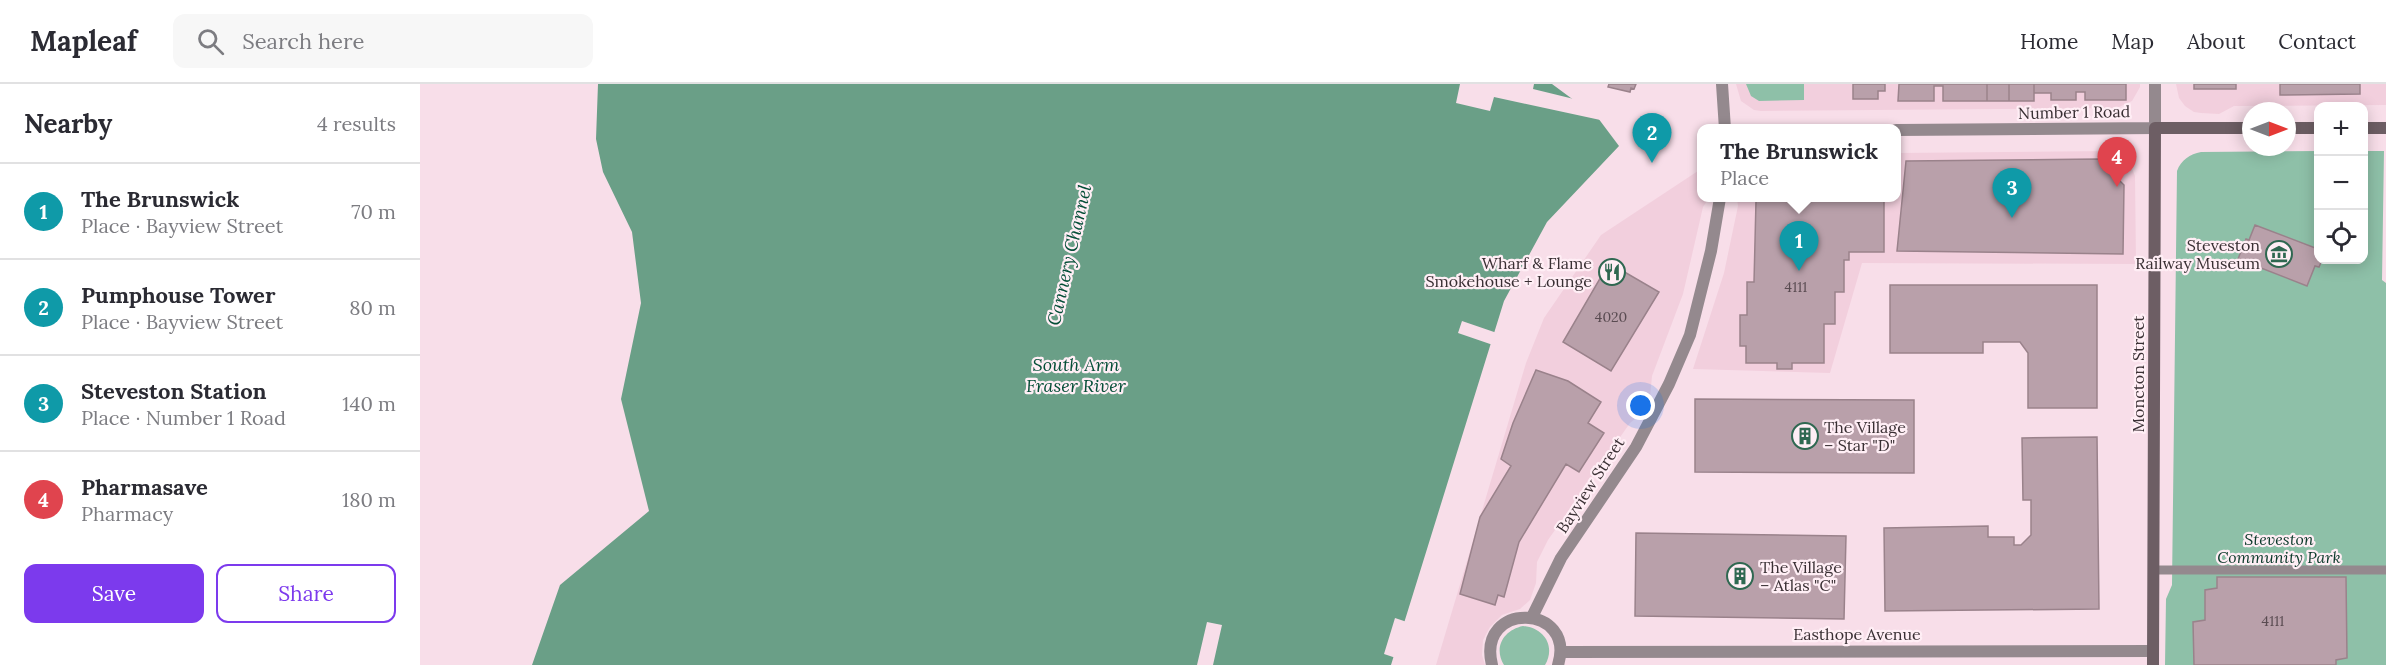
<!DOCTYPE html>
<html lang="en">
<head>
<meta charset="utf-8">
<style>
  :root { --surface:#fff; --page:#f7f7f7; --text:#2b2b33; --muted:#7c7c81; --line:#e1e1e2; --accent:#7c3aed }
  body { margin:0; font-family:Lora,serif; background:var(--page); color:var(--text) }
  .controls { position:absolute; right:18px; top:18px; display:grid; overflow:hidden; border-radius:12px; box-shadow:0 3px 15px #0003 }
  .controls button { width:54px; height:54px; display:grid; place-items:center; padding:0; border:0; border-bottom:2px solid var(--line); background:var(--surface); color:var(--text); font:30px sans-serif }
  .compass { position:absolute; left:1822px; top:18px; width:54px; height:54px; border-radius:50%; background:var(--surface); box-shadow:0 3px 15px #0003; rotate:90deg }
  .you { position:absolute; left:1221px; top:322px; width:21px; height:21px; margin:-15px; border:4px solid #fff; border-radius:50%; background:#1a73e8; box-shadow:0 0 0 9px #1a73e833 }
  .badge { display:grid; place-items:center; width:39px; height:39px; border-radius:50%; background:var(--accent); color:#fff; font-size:20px; font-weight:700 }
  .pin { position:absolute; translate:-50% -50px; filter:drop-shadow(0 2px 3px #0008) }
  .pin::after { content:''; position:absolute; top:32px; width:21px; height:18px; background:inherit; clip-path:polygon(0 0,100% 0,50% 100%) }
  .popup { position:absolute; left:1277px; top:40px; width:204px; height:78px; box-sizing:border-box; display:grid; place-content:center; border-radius:12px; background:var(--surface); filter:drop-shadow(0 2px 4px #0005); font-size:20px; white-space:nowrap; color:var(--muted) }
  .popup b { font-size:22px; color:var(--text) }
  .popup::after { content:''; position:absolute; left:50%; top:100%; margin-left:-12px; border:12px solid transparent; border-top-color:var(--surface) }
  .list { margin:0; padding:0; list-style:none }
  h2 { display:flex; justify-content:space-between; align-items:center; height:78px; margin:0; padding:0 24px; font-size:26px }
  h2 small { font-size:20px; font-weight:400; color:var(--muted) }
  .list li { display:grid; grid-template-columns:39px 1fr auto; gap:18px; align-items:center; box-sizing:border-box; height:96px; padding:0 24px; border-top:2px solid var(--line) }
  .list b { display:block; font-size:22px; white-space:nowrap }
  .list p { margin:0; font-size:20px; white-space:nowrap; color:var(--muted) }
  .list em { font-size:20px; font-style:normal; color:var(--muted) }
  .actions { display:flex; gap:12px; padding:18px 24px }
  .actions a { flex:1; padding:14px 0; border:2px solid var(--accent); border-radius:12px; text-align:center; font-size:21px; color:var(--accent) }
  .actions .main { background:var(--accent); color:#fff }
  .icon { flex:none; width:33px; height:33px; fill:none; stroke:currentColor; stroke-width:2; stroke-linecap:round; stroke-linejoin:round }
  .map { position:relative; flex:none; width:1966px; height:581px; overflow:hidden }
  header { display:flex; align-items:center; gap:36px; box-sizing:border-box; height:84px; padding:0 30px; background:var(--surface); border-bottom:2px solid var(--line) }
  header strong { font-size:28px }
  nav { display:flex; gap:33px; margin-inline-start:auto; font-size:21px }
  .search { width:420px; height:54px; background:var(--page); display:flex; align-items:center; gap:15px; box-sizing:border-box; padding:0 21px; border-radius:12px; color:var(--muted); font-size:22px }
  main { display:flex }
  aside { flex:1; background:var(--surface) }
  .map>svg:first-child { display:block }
  .built { fill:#f2cfdd }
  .green { fill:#8ec0a8 }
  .water { fill:#6a9f87 }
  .pier { fill:#f8dee9 }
  .building { fill:#b9a0aa; stroke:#9a828b; stroke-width:1.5 }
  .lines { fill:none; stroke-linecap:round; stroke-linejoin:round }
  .lane { stroke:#94898e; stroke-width:9 }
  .street { stroke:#94898e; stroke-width:12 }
  .secondary { stroke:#6d5e64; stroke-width:12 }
  .labels { text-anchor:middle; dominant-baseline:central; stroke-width:4.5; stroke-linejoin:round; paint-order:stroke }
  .number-label { font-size:14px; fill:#594b51 }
  .street-label { font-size:16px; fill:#392f33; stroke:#ffeef5 }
  .poi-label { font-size:16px; fill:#392f33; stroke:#ffeef5; text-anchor:end }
  .park-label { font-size:16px; font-style:italic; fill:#093828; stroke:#ffeef5 }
  .water-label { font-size:18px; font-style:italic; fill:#044e37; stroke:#ffeef5 }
</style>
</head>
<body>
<header>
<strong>Mapleaf</strong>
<div class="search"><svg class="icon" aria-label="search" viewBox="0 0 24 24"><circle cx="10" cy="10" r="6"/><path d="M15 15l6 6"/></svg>Search here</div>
<nav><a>Home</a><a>Map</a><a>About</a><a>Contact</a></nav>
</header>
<main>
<aside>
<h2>Nearby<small>4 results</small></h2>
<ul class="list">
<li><span class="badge" style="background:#0f9aa8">1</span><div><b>The Brunswick</b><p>Place · Bayview Street</p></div><em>70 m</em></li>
<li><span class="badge" style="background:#0f9aa8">2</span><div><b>Pumphouse Tower</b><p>Place · Bayview Street</p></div><em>80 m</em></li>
<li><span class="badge" style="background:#0f9aa8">3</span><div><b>Steveston Station</b><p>Place · Number 1 Road</p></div><em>140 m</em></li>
<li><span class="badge" style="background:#e0444e">4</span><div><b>Pharmasave</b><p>Pharmacy</p></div><em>180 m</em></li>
</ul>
<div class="actions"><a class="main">Save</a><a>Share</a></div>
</aside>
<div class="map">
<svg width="1966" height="581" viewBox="0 0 1966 581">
  <rect width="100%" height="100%" fill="#f8dee9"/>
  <path class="built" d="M1316 0H1720V3L1712 17 1697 24 1341 27 1334 26 1321 17Z
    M1756 0H1966V21L1814 22 1799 30 1781 29 1774 28 1765 22 1759 14Z
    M1694 67 1709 77 1715 92 1716 180 1442 179 1410 289 1273 285 1304 189 1318 122 1317 114H1476L1477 69Z
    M1281 85 1282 114H1289L1283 123 1263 210 1232 292 1230 313 1221 330 1210 339 1128 456 1117 478 1116 499 1110 516 1100 525 1082 531 1070 543 1063 556 1062 571 1065 581H1016L1106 279 1124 234 1181 151Z"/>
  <path class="green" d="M1326 0H1384V16L1339 17 1331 12Z
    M1898 67V176H1944V67H1964L1962 196 1966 199V581H1745L1746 515 1752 501 1757 87C1761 76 1770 70 1781 68Z
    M1103 542C1124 544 1136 562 1125 581H1084C1073 563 1084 546 1103 542Z"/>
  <path class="water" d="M178 0H1132L1178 34 1199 62 1127 138 1084 217 971 581H112L140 501 229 427 201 315 221 219 212 148 183 88 176 55Z"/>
  <path class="pier" d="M1040 0H1114L1113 5 1158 16 1180 31 1185 37 1074 13 1070 27 1036 19Z
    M1042 237 1077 249 1073 261 1038 249Z
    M975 534 987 538 976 574 964 570Z
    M787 538 802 541 793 581H777Z"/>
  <path class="building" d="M1189 0H1216L1214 5 1211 4 1210 8 1188 3Z
    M1433 0H1465V7H1458V15H1433Z
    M1479 0H1567V17H1523V2H1514V17H1478Z
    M1567 0H1589V17H1567Z
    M1589 0H1614V17H1589Z
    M1614 0H1706V16H1665V8H1656V16H1631V9H1614Z
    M1774 0H1816V5H1774Z
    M1860 0H1940V10L1860 11Z
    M1678 75 1704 101 1703 170 1477 167 1486 77Z
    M1347 114H1464V168H1429V176H1424V208H1415V240H1404V279H1372V285H1357V279H1326V262H1320V231H1327V198H1334L1336 117H1347Z
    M1835 141 1898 165V176H1902L1899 183 1895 182 1887 202 1818 175 1826 155 1829 156Z
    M1189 179 1239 208 1191 287 1143 258Z
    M1470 201H1677V324H1608V269L1600 258H1563V269H1470Z
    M1116 286 1148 297 1181 318 1168 339 1184 349 1159 388 1146 380 1099 458 1084 513 1078 511 1075 521 1040 510 1060 433 1091 382 1081 375 1093 339Z
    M1275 315 1494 316V389L1275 388Z
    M1677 353 1679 525 1465 527 1464 444 1568 442V453H1594V461H1601L1611 451V416H1603L1602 354Z
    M1216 449 1426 452 1424 535 1215 532Z
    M1797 493H1926L1927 574 1916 576V581H1774L1773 538 1785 536V506L1797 504Z"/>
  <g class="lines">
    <path class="lane" d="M1734 486H1966"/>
    <path class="street" d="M1302 0 1305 45
      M1476 46 1735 44V0
      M1112 533 1141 474 1216 363 1249 300 1270 251 1291 167 1300 114
      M1141 568 1733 567
      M1072 581C1056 516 1157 520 1138 581"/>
    <path class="secondary" d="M1867 44H1898
      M1944 44H1966
      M1733 581 1735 44H1831"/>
  </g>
  <defs>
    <symbol id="museum-ring" viewBox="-11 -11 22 22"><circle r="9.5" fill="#ffeef5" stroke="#2f6851" stroke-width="1.5"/><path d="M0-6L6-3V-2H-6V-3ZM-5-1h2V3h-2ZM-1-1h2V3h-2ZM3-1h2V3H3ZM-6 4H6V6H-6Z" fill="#2f6851"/></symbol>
    <symbol id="restaurant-ring" viewBox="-11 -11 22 22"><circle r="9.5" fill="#ffeef5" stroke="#2f6851" stroke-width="1.5"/><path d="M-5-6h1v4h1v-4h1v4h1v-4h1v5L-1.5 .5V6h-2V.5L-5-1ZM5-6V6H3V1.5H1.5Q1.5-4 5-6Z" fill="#2f6851"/></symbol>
    <symbol id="building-ring" viewBox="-11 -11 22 22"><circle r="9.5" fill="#ffeef5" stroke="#2f6851" stroke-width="1.5"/><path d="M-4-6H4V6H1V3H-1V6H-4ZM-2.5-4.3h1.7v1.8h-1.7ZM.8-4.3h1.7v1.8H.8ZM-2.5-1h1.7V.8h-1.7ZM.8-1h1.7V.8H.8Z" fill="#2f6851"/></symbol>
  </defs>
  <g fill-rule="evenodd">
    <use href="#museum-ring" x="1844" y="155" width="30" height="30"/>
    <use href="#restaurant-ring" x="1177" y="173" width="30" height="30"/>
    <use href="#building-ring" x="1370" y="337" width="30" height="30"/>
    <use href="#building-ring" x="1305" y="477" width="30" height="30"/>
  </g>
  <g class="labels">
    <g class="number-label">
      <text x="1376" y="203">4111</text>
      <text x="1191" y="233">4020</text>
      <text x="1853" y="537">4111</text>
    </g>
    <g class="street-label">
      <text transform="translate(1654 28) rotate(-1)">Number 1 Road</text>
      <text transform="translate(1718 290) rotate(-90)">Moncton Street</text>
      <text transform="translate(1170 401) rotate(-57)">Bayview Street</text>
      <text x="1437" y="550">Easthope Avenue</text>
    </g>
    <g class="poi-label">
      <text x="1840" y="161">Steveston<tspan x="1840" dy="18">Railway Museum</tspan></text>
      <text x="1172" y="179">Wharf &amp; Flame<tspan x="1172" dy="18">Smokehouse + Lounge</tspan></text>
      <text x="1404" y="343" text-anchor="start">The Village<tspan x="1404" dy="18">– Star "D"</tspan></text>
      <text x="1340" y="483" text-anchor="start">The Village<tspan x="1340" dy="18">– Atlas "C"</tspan></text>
    </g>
    <g class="park-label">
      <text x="1859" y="455">Steveston<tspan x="1859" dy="18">Community Park</tspan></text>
    </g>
    <g class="water-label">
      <text transform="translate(649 171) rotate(-77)">Cannery Channel</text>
      <text x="656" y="280">South Arm<tspan x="656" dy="21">Fraser River</tspan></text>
    </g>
  </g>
</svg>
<div class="controls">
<button>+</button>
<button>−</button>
<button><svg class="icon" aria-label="locate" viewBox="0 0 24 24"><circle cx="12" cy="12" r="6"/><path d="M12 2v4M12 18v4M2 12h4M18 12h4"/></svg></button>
</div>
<svg class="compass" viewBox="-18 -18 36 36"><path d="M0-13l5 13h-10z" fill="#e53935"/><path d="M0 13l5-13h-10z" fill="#7c7c81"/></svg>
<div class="you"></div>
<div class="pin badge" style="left:1379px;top:187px;background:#0f9aa8">1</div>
<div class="popup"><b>The Brunswick</b>Place</div>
<div class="pin badge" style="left:1232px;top:79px;background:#0f9aa8">2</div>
<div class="pin badge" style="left:1592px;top:134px;background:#0f9aa8">3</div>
<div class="pin badge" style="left:1697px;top:103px;background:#e0444e">4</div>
</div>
</main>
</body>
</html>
